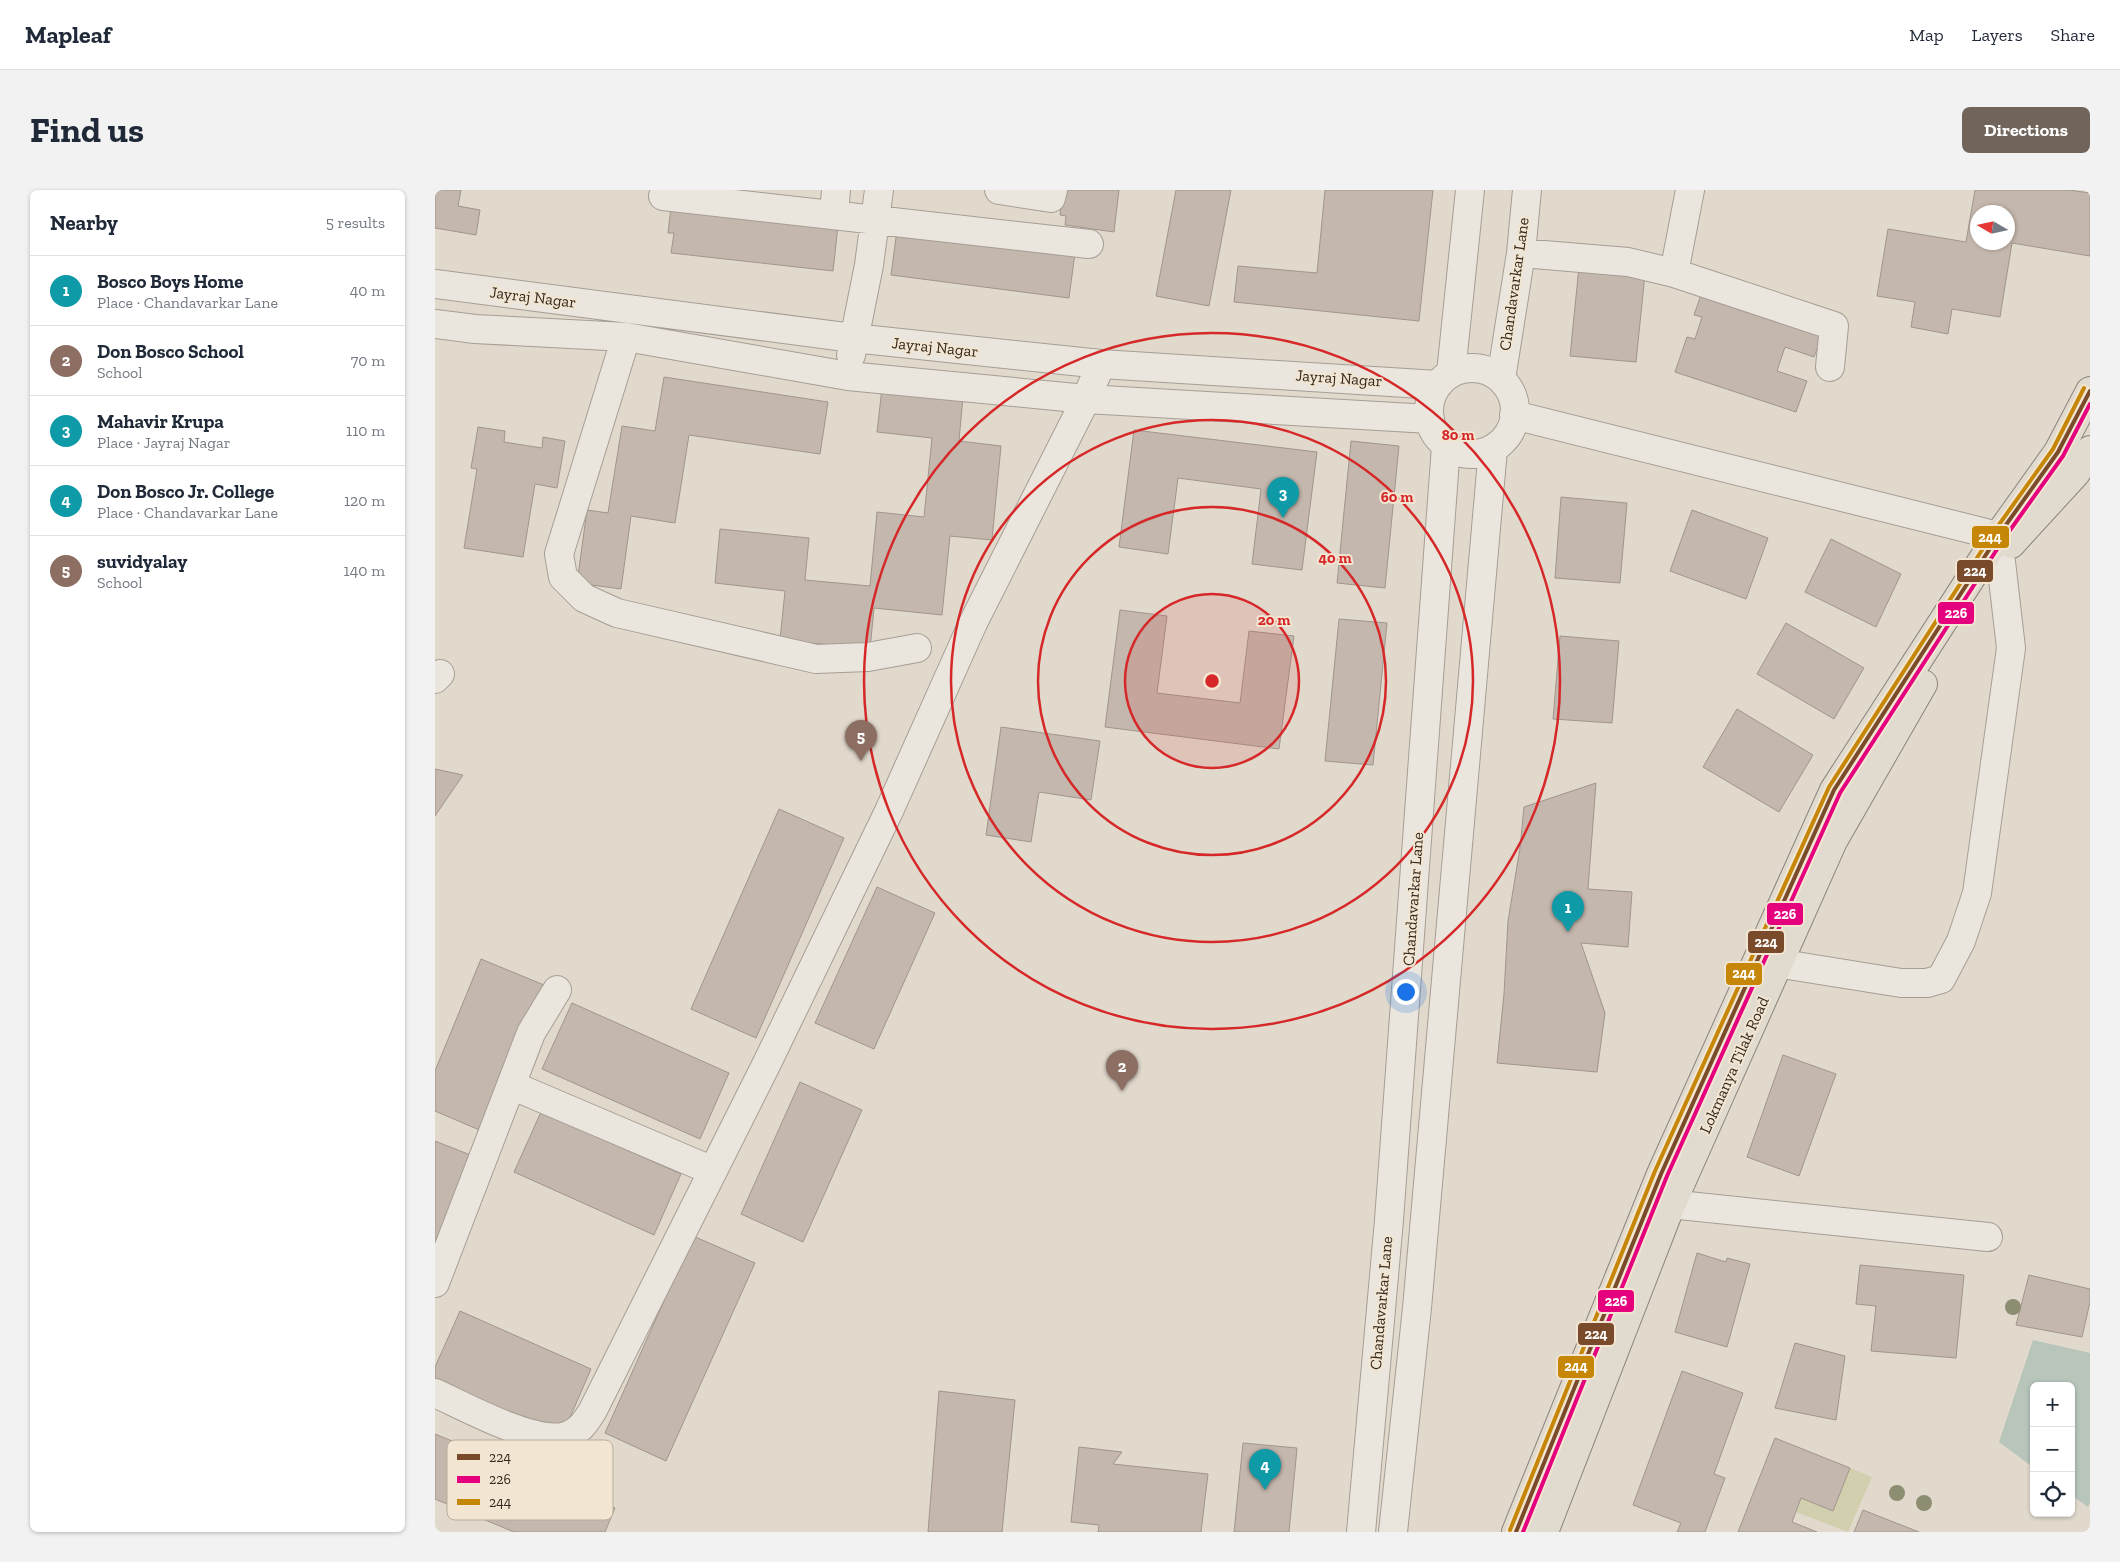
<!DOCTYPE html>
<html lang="en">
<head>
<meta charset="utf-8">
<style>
  :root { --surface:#fff; --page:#f2f2f3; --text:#1f2937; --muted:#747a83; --line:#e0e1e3; --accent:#71655b }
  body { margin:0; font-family:"Zilla Slab",serif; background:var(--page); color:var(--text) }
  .controls { position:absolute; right:15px; bottom:15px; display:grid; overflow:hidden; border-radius:8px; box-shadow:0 1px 4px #0004 }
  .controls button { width:45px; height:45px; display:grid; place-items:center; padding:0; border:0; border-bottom:1px solid var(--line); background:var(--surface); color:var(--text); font:25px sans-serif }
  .compass { position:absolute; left:1535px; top:15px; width:45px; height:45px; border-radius:50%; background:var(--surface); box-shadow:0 1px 4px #0004; rotate:279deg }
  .you { position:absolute; left:970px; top:801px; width:18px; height:18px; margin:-12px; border:4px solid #fff; border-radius:50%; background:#1a73e8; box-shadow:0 0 0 8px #1a73e833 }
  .badge { display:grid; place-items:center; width:32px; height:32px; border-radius:50%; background:var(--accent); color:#fff; font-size:16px; font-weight:700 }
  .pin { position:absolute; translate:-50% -41px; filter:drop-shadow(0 1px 2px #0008) }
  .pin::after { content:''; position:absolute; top:26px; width:18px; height:15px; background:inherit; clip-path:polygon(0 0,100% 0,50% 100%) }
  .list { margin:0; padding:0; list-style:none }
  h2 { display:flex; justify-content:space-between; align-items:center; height:65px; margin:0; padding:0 20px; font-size:21px }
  h2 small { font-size:16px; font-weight:400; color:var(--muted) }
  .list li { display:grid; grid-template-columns:32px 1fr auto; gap:15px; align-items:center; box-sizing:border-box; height:70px; padding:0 20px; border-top:1px solid var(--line) }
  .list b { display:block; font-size:19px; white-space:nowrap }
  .list p { margin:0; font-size:16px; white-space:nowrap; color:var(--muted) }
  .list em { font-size:16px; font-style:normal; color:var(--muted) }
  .icon { flex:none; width:28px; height:28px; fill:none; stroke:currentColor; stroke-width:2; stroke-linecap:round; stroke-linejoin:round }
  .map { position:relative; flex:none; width:1655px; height:1342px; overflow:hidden; border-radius:8px }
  header { display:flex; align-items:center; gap:30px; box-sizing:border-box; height:70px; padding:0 25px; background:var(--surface); border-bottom:1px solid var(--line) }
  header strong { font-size:24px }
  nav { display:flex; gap:28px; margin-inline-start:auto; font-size:18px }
  .intro { display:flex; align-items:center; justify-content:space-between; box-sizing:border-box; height:120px; padding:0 30px }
  h1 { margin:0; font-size:35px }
  .button { padding:12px 22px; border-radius:8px; background:var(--accent); color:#fff; font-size:18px; font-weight:700 }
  main { display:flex; gap:30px; padding:0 30px }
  aside { flex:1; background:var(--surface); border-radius:8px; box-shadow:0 1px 4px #0004 }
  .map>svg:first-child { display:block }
  .green { fill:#d2cfaf }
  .water { fill:#b7c5bb }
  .building { fill:#c4b7ad; stroke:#a1958c; fill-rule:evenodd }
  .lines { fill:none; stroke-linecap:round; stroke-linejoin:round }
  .minor-casing { stroke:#a69e95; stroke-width:30 }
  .major-casing { stroke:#8c847c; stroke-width:30 }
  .minor { stroke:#eae5dd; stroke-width:28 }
  .major { stroke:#e1dacf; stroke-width:28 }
  .bus-1-casing { stroke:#f2e6d2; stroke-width:8 }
  .bus-2-casing { stroke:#f2e6d2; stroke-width:8 }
  .bus-3-casing { stroke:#f2e6d2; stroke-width:8 }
  .bus-1 { stroke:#7a4b2a; stroke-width:4 }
  .bus-2 { stroke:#e5007d; stroke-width:4 }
  .bus-3 { stroke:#c68608; stroke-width:4 }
  .tree { fill:#8d8d71 }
  .ring { fill:none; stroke:#d62828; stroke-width:2.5 }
  .labels { text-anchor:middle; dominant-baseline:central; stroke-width:4; stroke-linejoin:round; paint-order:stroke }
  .street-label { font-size:16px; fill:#34271e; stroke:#f2e6d2 }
  .key { fill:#f2e6d2; stroke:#b9ad9c; stroke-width:1 }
  .key-label { font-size:14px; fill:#34271e }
  .centre { fill:#d62828; stroke:#f2e6d2; stroke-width:2.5 }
  .ring-label { font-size:15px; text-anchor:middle; font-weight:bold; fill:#d62828; stroke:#f2e6d2; stroke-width:4; stroke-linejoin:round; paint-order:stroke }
  .line-badge { stroke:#f2e6d2; stroke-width:2 }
  .badge-label { font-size:14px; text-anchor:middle; font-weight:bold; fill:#fff }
</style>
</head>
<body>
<header>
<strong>Mapleaf</strong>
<nav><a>Map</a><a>Layers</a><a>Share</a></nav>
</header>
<div class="intro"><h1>Find us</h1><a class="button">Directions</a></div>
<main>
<aside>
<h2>Nearby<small>5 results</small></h2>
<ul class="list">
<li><span class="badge" style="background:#0f9aa8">1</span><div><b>Bosco Boys Home</b><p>Place · Chandavarkar Lane</p></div><em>40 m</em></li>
<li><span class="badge" style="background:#8d6e63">2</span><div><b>Don Bosco School</b><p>School</p></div><em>70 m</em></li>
<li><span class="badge" style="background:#0f9aa8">3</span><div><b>Mahavir Krupa</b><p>Place · Jayraj Nagar</p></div><em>110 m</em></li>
<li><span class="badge" style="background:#0f9aa8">4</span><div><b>Don Bosco Jr. College</b><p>Place · Chandavarkar Lane</p></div><em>120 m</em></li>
<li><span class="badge" style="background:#8d6e63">5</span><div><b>suvidyalay</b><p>School</p></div><em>140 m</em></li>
</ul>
</aside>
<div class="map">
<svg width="1655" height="1342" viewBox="0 0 1655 1342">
  <rect width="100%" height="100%" fill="#e1d9cc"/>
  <path class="green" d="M1415 1278 1437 1287 1413 1342 1353 1319 1362 1299 1401 1314Z"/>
  <path class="water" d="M1598 1150 1655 1163V1312L1653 1317 1636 1305V1196H1599V1278L1564 1252Z"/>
  <path class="building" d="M0 0H26L23 16 45 20 41 45 0 38Z
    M628 0H684L679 42 630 35 631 26 625 25Z
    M741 0H796L774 116 721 106Z
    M890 0H998L984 131 799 112 803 76 882 83Z
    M1540 0H1634L1655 3V66L1577 53 1565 127 1517 119 1513 144 1476 137 1480 112 1442 106 1453 39 1531 52ZM1542 22H1572V52H1542Z
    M236 17 403 36 398 81 236 63 239 43H233Z
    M462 40 640 63 634 108 456 85Z
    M1144 77 1210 84 1201 172 1135 166Z
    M1268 99 1389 140 1379 167 1350 157 1342 181 1372 191 1361 222 1240 182 1252 147 1260 149 1267 127 1259 125Z
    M229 187 393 212 385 264 254 245 240 333 196 326 186 399 142 393 152 320 173 323 187 236 220 241Z
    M447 198 528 206 524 251 566 256 557 350 515 346 507 425 439 418 435 459 345 450 350 401 280 393 285 339 374 348 370 390 435 396 442 322 489 327 497 248 442 242Z
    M43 237 70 241 69 252 107 258 108 247 130 251 122 298 100 294 88 367 29 358 42 279 36 278Z
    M699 240 882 262 867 380 817 374 826 299 743 288 733 364 684 357Z
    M916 251 964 256 950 398 902 393Z
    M1126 307 1192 313 1185 393 1120 388Z
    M1257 320 1333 348 1311 409 1235 381Z
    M1396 349 1466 384 1441 437 1370 402Z
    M685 420 732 426 722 503 805 513 814 441 859 446 844 559 670 537Z
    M904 429 952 433 938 575 890 571Z
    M1351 433 1429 478 1399 529 1322 484Z
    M1125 446 1184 451 1177 533 1118 529Z
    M1302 519 1378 565 1344 622 1268 577Z
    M566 537 665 551 656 610 604 602 596 652 551 645Z
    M0 579 28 585 0 626Z
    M1161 593 1153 699 1197 702 1193 757 1146 753 1170 823 1162 882 1062 873 1069 804 1073 731 1085 658 1089 617Z
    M344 619 409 648 321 848 256 819Z
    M442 697 500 723 439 859 380 833Z
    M46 769 109 795 49 942 0 921V881Z
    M137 813 294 883 265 949 107 879Z
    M1348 865 1401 884 1364 986 1312 967Z
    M365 892 427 920 368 1052 306 1024Z
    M106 922 246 984 219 1045 79 982Z
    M0 951 38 966 0 1062Z
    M258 1046 320 1073 231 1271 170 1243Z
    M1262 1063 1291 1072 1292 1068 1315 1074 1292 1157 1240 1142Z
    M1425 1075 1529 1085 1521 1168 1436 1161 1441 1116 1421 1114Z
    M1594 1085 1655 1099V1112L1647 1147 1581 1135Z
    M25 1121 156 1179 127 1246 0 1189V1177Z
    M1360 1153 1410 1166 1401 1230 1340 1218Z
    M1247 1181 1308 1203 1279 1284 1290 1288 1270 1342H1242L1246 1333 1198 1315Z
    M504 1201 580 1210 567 1342H493Z
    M0 1244 180 1318 170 1342H79L0 1309Z
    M1340 1248 1415 1278 1398 1321 1366 1308 1357 1332 1382 1342H1303Z
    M808 1253 862 1258 854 1342H799Z
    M644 1257 687 1262 678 1274 773 1284 766 1342H663L664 1335 636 1332Z
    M1428 1320 1484 1342H1419Z"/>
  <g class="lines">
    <defs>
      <path id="minor" d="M564 0 616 8 618 0
        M228 6 654 54
        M399 25 401 0
        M1086 63 1193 72 1239 83 1399 136 1395 177
        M1239 83 1255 0
        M0 94 418 148 666 174 1003 195
        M0 134 40 139 191 147 413 186 651 209 995 229
        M191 147 124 364 128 387 149 408 182 423 381 469 433 467 482 458
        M416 165 434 75 444 0
        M994 221a43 43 0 1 1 86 0a43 43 0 1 1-86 0Z
        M1016 183 1035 0
        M1066 189 1086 63 1092 0
        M1079 225 1563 346 1576 458 1542 703 1526 751 1506 789 1492 793H1466L1323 770
        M0 489 5 484
        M76 895 278 981
        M1215 1012 1553 1047
        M0 1093 96 843 122 800
        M0 1203C31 1217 94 1252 127 1247 143 1244 151 1232 158 1220L332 873 454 621 538 433 651 209 666 174
        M926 1342 954 1030 1011 256
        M958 1342 982 1118 1058 259"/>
      <path id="major" d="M1576 354 1641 283 1655 260
        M1081 1342 1226 984 1399 600 1563 346 1623 262 1655 201
        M1109 1342 1236 1015 1398 651 1488 494"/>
    </defs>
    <use href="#minor" class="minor-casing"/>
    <use href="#major" class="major-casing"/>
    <use href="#minor" class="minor"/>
    <use href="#major" class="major"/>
    <defs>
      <path id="bus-1" d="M1081 1342 1226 984 1399 600 1563 346 1623 262 1655 201"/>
      <path id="bus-2" d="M1088 1342 1232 986 1405 603 1568 350 1628 266 1655 214"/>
      <path id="bus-3" d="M1075 1340 1220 981 1394 597 1558 343 1618 259 1649 198"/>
    </defs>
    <use href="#bus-1" class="bus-1-casing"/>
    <use href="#bus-2" class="bus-2-casing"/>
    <use href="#bus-3" class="bus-3-casing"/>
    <use href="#bus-1" class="bus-1"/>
    <use href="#bus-2" class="bus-2"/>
    <use href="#bus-3" class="bus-3"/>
  </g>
  <g class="tree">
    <circle cx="1578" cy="1117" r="8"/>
    <circle cx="1462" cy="1303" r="8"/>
    <circle cx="1489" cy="1313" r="8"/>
  </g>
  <circle cx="777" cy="491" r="87" fill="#d62828" fill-opacity=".12"/>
  <g class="ring">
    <circle cx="777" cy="491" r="87"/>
    <circle cx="777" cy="491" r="174"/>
    <circle cx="777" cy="491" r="261"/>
    <circle cx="777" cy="491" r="348"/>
  </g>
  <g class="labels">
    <g class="street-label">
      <text transform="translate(1079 94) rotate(-82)">Chandavarkar Lane</text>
      <text transform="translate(98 107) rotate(7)">Jayraj Nagar</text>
      <text transform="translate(500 157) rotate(6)">Jayraj Nagar</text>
      <text transform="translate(904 188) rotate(4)">Jayraj Nagar</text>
      <text transform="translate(978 709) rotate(-86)">Chandavarkar Lane</text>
      <text transform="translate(1299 875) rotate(-66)">Lokmanya Tilak Road</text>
      <text transform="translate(946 1113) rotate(-85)">Chandavarkar Lane</text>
    </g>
  </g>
  <rect x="12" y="1250" width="166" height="80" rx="8" class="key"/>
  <rect x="22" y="1264" width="23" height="6" fill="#7a4b2a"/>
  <rect x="22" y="1286" width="23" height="7" fill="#e5007d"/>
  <rect x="22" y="1309" width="23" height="6" fill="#c68608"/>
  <g class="key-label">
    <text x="54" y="1272">224</text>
    <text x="54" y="1294">226</text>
    <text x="54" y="1317">244</text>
  </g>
  <circle cx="777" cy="491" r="8" class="centre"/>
  <g class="ring-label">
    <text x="1023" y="250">80 m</text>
    <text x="962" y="312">60 m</text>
    <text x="900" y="373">40 m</text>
    <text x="839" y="435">20 m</text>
  </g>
  <g class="line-badge">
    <rect x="1536" y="335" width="39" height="24" rx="5" fill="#c68608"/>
    <rect x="1521" y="369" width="38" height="24" rx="5" fill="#7a4b2a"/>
    <rect x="1502" y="411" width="38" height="24" rx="5" fill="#e5007d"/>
    <rect x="1331" y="712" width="38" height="24" rx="5" fill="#e5007d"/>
    <rect x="1312" y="740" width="38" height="24" rx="5" fill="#7a4b2a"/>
    <rect x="1290" y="772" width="38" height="24" rx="5" fill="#c68608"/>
    <rect x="1162" y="1099" width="38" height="24" rx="5" fill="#e5007d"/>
    <rect x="1142" y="1132" width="38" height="24" rx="5" fill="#7a4b2a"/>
    <rect x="1122" y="1165" width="38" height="24" rx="5" fill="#c68608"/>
  </g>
  <g class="badge-label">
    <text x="1555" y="352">244</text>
    <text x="1540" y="386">224</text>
    <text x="1521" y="428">226</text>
    <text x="1350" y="729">226</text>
    <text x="1331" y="757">224</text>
    <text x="1309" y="788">244</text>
    <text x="1181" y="1116">226</text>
    <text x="1161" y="1149">224</text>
    <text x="1141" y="1181">244</text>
  </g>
</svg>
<div class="controls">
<button>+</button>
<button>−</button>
<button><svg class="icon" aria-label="locate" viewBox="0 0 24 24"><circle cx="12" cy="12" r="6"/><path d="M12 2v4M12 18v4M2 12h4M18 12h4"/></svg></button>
</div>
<svg class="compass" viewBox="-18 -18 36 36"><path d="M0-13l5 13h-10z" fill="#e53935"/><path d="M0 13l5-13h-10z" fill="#747a83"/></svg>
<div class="you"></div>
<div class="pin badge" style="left:1133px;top:742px;background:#0f9aa8">1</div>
<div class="pin badge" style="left:687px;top:901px;background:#8d6e63">2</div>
<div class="pin badge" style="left:848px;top:328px;background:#0f9aa8">3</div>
<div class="pin badge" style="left:830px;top:1300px;background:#0f9aa8">4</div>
<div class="pin badge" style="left:426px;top:571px;background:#8d6e63">5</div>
</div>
</main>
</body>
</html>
